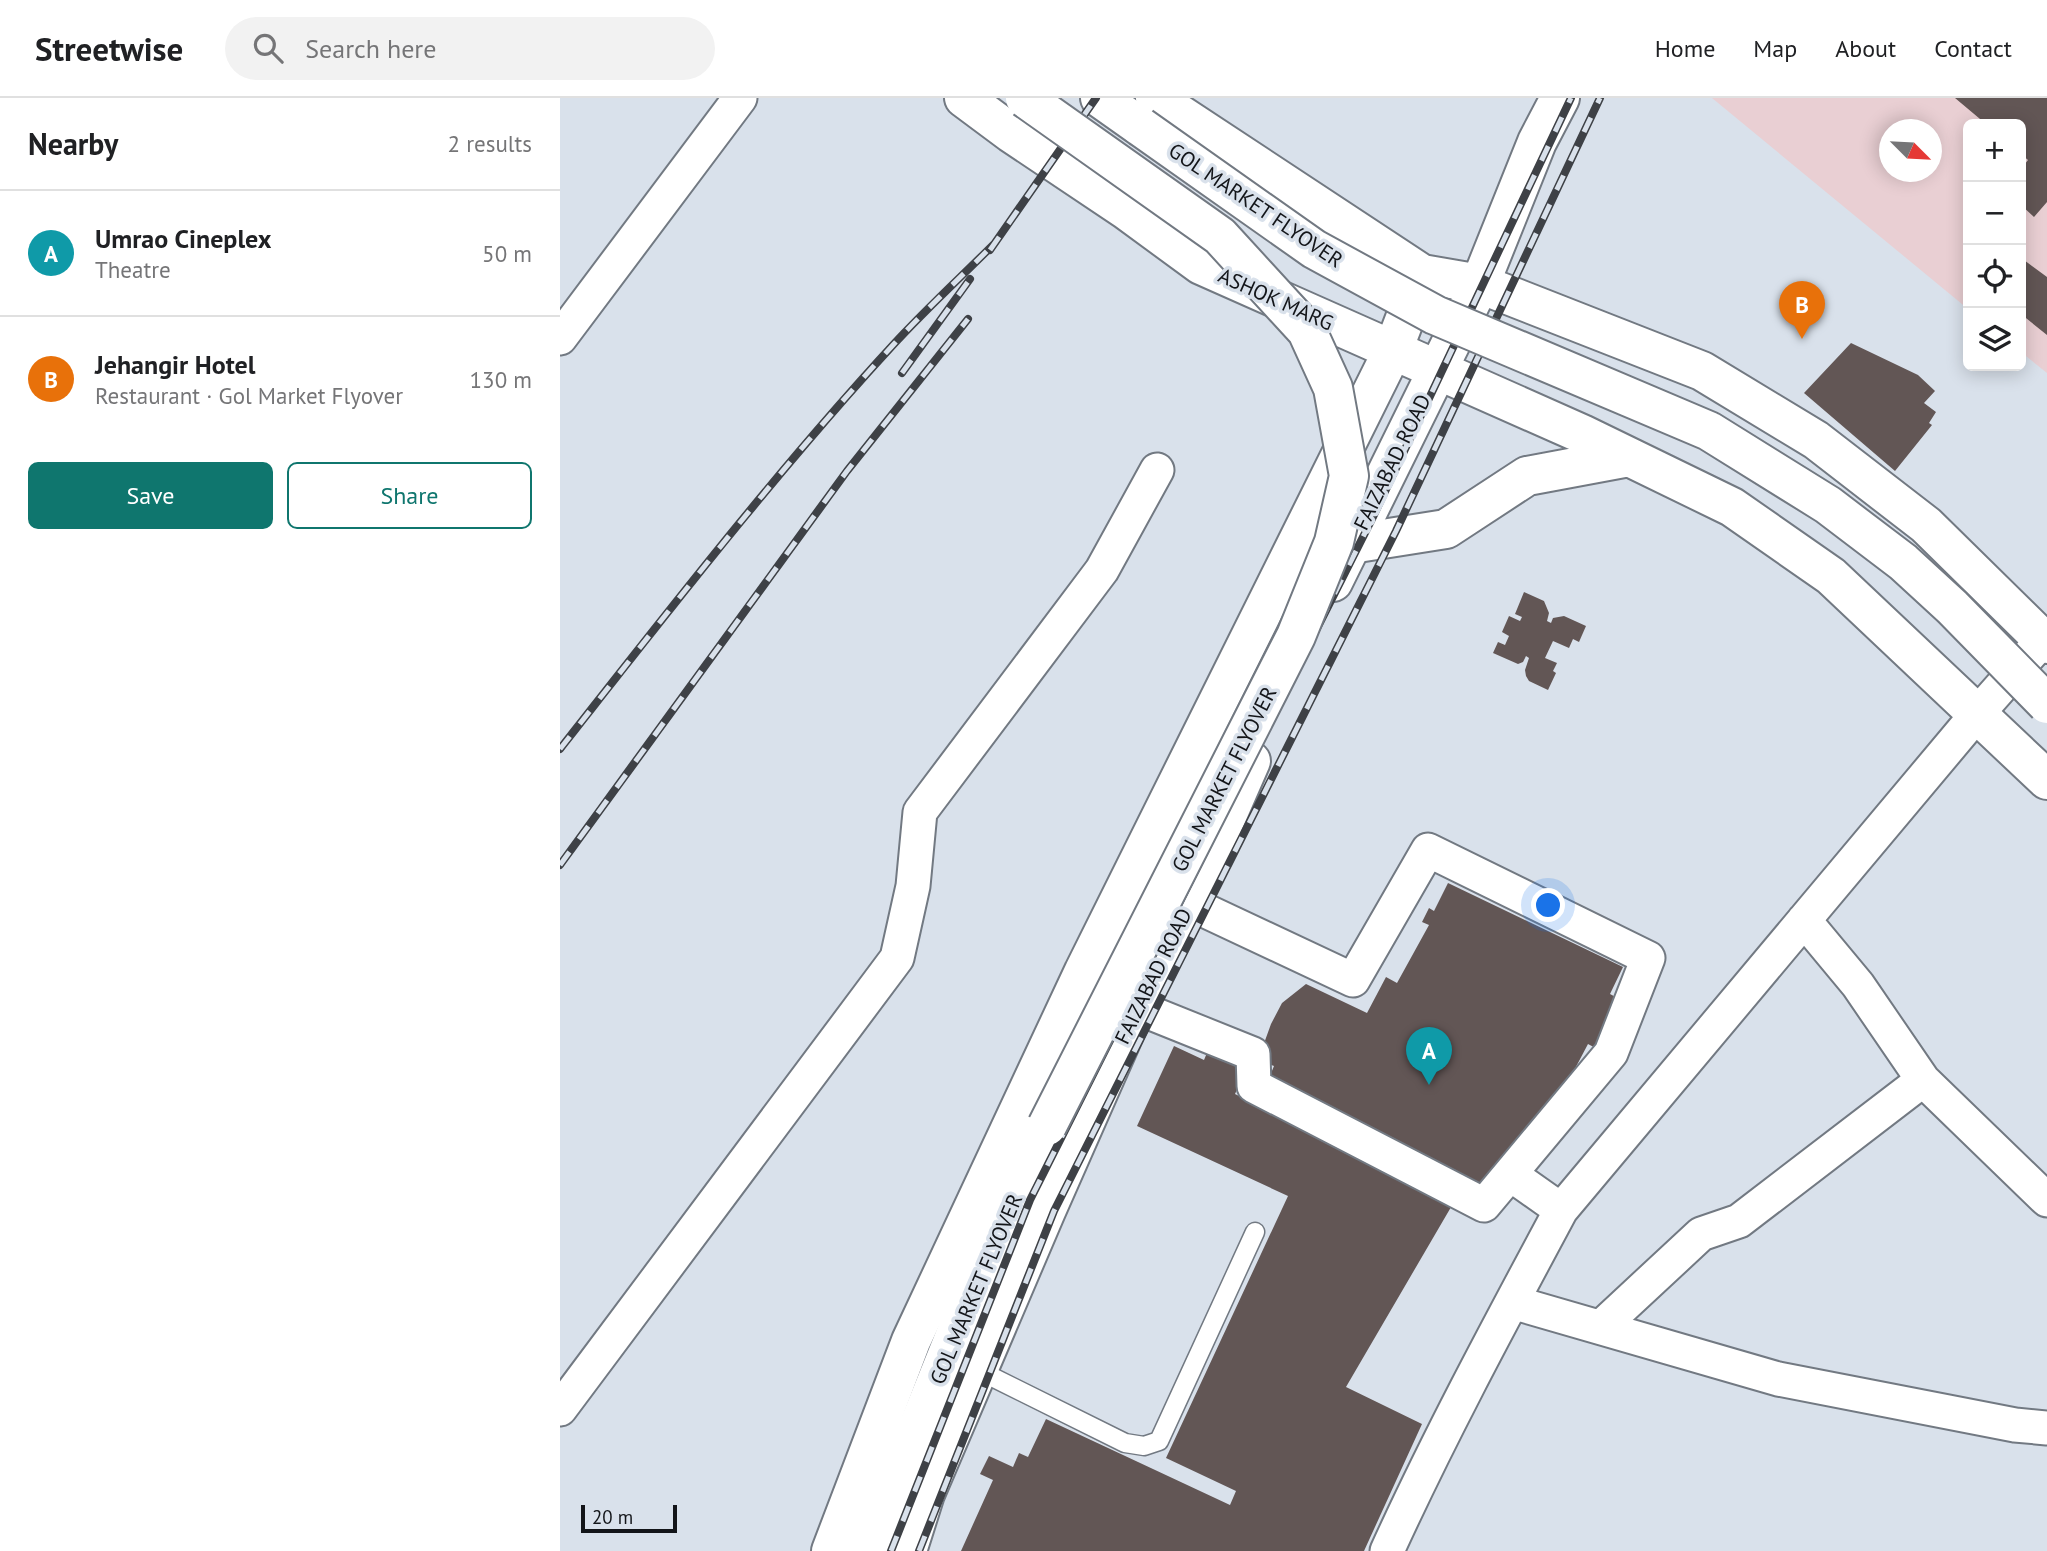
<!DOCTYPE html>
<html lang="en">
<head>
<meta charset="utf-8">
<style>
  :root { --surface:#fff; --page:#f2f2f2; --text:#202124; --muted:#757577; --line:#e0e0e0; --accent:#0f766e }
  body { margin:0; font-family:"PT Sans",sans-serif; background:var(--page); color:var(--text) }
  .controls { position:absolute; right:21px; top:21px; display:grid; overflow:hidden; border-radius:10px; box-shadow:0 4px 18px #0003 }
  .controls button { width:63px; height:63px; display:grid; place-items:center; padding:0; border:0; border-bottom:2px solid var(--line); background:var(--surface); color:var(--text); font:35px sans-serif }
  .compass { position:absolute; left:1319px; top:21px; width:63px; height:63px; border-radius:50%; background:var(--surface); box-shadow:0 4px 18px #0003; rotate:114deg }
  .scale { position:absolute; left:21px; bottom:18px; width:96px; box-sizing:border-box; padding-left:7px; border:4px solid #131519; border-top:0; font-size:19px; line-height:24px; white-space:nowrap; color:#131519; -webkit-text-stroke:5px #d9e1eb; paint-order:stroke }
  .you { position:absolute; left:989px; top:808px; width:24px; height:24px; margin:-18px; border:5px solid #fff; border-radius:50%; background:#1a73e8; box-shadow:0 0 0 10px #1a73e833 }
  .badge { display:grid; place-items:center; width:46px; height:46px; border-radius:50%; background:var(--accent); color:#fff; font-size:23px; font-weight:700 }
  .pin { position:absolute; translate:-50% -58px; filter:drop-shadow(0 2px 4px #0008) }
  .pin::after { content:''; position:absolute; top:37px; width:24px; height:21px; background:inherit; clip-path:polygon(0 0,100% 0,50% 100%) }
  .list { margin:0; padding:0; list-style:none }
  h2 { display:flex; justify-content:space-between; align-items:center; height:91px; margin:0; padding:0 28px; font-size:30px }
  h2 small { font-size:23px; font-weight:400; color:var(--muted) }
  .list li { display:grid; grid-template-columns:46px 1fr auto; gap:21px; align-items:center; box-sizing:border-box; height:126px; padding:0 28px; border-top:2px solid var(--line) }
  .list b { display:block; font-size:26px; white-space:nowrap }
  .list p { margin:0; font-size:23px; white-space:nowrap; color:var(--muted) }
  .list em { font-size:23px; font-style:normal; color:var(--muted) }
  .actions { display:flex; gap:14px; padding:21px 28px }
  .actions a { flex:1; padding:16px 0; border:2px solid var(--accent); border-radius:10px; text-align:center; font-size:24px; color:var(--accent) }
  .actions .main { background:var(--accent); color:#fff }
  .icon { flex:none; width:38px; height:38px; fill:none; stroke:currentColor; stroke-width:2; stroke-linecap:round; stroke-linejoin:round }
  .map { position:relative; flex:none; width:1487px; height:1453px; overflow:hidden }
  header { display:flex; align-items:center; gap:42px; box-sizing:border-box; height:98px; padding:0 35px; background:var(--surface); border-bottom:2px solid var(--line) }
  header strong { font-size:33px }
  nav { display:flex; gap:38px; margin-inline-start:auto; font-size:24px }
  .search { width:490px; height:63px; background:var(--page); display:flex; align-items:center; gap:18px; box-sizing:border-box; padding:0 24px; border-radius:38px; color:var(--muted); font-size:26px }
  main { display:flex }
  aside { flex:1; background:var(--surface) }
  .map>svg:first-child { display:block }
  .education { fill:#e9cfd3; fill-rule:evenodd }
  .building { fill:#625655 }
  .lines { fill:none; stroke-linecap:round; stroke-linejoin:round }
  .service-casing { stroke:#727982; stroke-width:21 }
  .minor-casing { stroke:#727982; stroke-width:37 }
  .tertiary-casing { stroke:#727982; stroke-width:42 }
  .primary-casing { stroke:#727982; stroke-width:42 }
  .service { stroke:#fff; stroke-width:18 }
  .minor { stroke:#fff; stroke-width:33 }
  .tertiary { stroke:#fff; stroke-width:38 }
  .primary { stroke:#fff; stroke-width:38 }
  .rail-casing { stroke:#3e4146; stroke-width:8 }
  .rail { stroke:#d9e1eb; stroke-width:5; stroke-dasharray:16; stroke-linecap:butt }
  .primary-bridge-casing { stroke:#727982; stroke-width:42; stroke-linecap:butt }
  .primary-bridge { stroke:#fff; stroke-width:38 }
  .labels { text-anchor:middle; dominant-baseline:central; stroke-width:7; stroke-linejoin:round; paint-order:stroke }
  .street-label { font-size:21px; fill:#131519; stroke:#d9e1eb }
</style>
</head>
<body>
<header>
<strong>Streetwise</strong>
<div class="search"><svg class="icon" aria-label="search" viewBox="0 0 24 24"><circle cx="10" cy="10" r="6"/><path d="M15 15l6 6"/></svg>Search here</div>
<nav><a>Home</a><a>Map</a><a>About</a><a>Contact</a></nav>
</header>
<main>
<aside>
<h2>Nearby<small>2 results</small></h2>
<ul class="list">
<li><span class="badge" style="background:#0f9aa8">A</span><div><b>Umrao Cineplex</b><p>Theatre</p></div><em>50 m</em></li>
<li><span class="badge" style="background:#e8710a">B</span><div><b>Jehangir Hotel</b><p>Restaurant · Gol Market Flyover</p></div><em>130 m</em></li>
</ul>
<div class="actions"><a class="main">Save</a><a>Share</a></div>
</aside>
<div class="map">
<svg width="1487" height="1453" viewBox="0 0 1487 1453">
  <rect width="100%" height="100%" fill="#d9e1eb"/>
  <path class="education" d="M1152 0H1487V275L1461 254V26H1408V211ZM1330 32H1372V74H1330Z"/>
  <path class="building" d="M1395 0H1487V104L1474 119 1461 107V71L1468 62 1461 56V26H1426Z
    M1464 162 1487 179V237L1461 216V166Z
    M1291 245 1358 277 1375 293 1364 305 1376 314 1369 325 1372 327 1335 373 1244 295Z
    M964 494 984 503 989 515 987 523 991 525 993 520 1004 518 1026 528 1019 544 1013 541 1009 550 993 543 985 560 997 565 993 573 996 575 988 592 969 583 966 578 965 572 969 560 966 558 963 564 958 566 933 555 938 544 945 547 949 538 942 534 949 518 960 523 962 519 955 516Z
    M888 785 1063 869 1050 896 1063 903 1041 953 1028 946 999 1001 913 1094 707 985 714 968 698 962 711 926 722 905 746 886 807 915 826 879 837 885 869 827 862 824 869 810 874 813Z
    M614 948 644 962 649 950 688 968 675 996 894 1104 786 1289 862 1326 804 1453H401L433 1382 420 1376 429 1358 453 1369 459 1355 468 1359 486 1321 670 1407 676 1393 606 1360 728 1098 577 1028Z"/>
  <g class="lines">
    <defs>
      <path id="service" d="M418 1272 565 1345 584 1348 599 1343 695 1134"/>
      <path id="minor" d="M0 240 180 0
        M1244 822 1298 887 1363 982 1487 1102
        M576 909 693 956 694 988 924 1107 1051 955 1088 860 868 752 793 882 629 805
        M950 1076 1001 1112
        M952 1204 1218 1281 1455 1327 1487 1330
        M1041 1229 1141 1136 1179 1123 1363 982
        M0 1311 337 860 353 788 360 714 542 472 597 372
        M827 1453C880 1337 941 1224 1001 1112L1417 616 1487 537"/>
      <path id="tertiary" d="M404 0 451 35 566 112 641 167 1022 336 1172 409 1271 478 1487 682
        M595 0 862 176 920 186 1142 273 1256 342 1366 427 1487 546
        M791 446 886 431 967 378 1069 359
        M271 1453 351 1243 524 873 833 252 862 176"/>
      <path id="primary" d="M540 0 581 29
        M773 484 920 186 977 44 1000 0
        M308 1453 408 1205 487 1028
        M347 1453 365 1396 486 1113 576 909 629 805 691 663"/>
    </defs>
    <use href="#service" class="service-casing"/>
    <use href="#minor" class="minor-casing"/>
    <use href="#tertiary" class="tertiary-casing"/>
    <use href="#primary" class="primary-casing"/>
    <use href="#service" class="service"/>
    <use href="#minor" class="minor"/>
    <use href="#tertiary" class="tertiary"/>
    <use href="#primary" class="primary"/>
    <defs>
      <path id="rail" d="M430 152 536 0
        M342 275 410 181
        M0 651C107 515 216 374 333 247 365 212 401 179 434 146
        M0 767 287 373 408 221
        M331 1453 470 1102 812 421 1011 0
        M359 1453 494 1113 836 433 1040 0"/>
    </defs>
    <use href="#rail" class="rail-casing"/>
    <use href="#rail" class="rail"/>
    <defs>
      <path id="primary-bridge" d="M465 0 660 138 747 233 773 290 789 378 774 444 736 538 487 1028
        M581 29 754 151 875 217 1149 333 1268 407 1343 464 1392 509 1487 606"/>
    </defs>
    <use href="#primary-bridge" class="primary-bridge-casing"/>
    <use href="#primary-bridge" class="primary-bridge"/>
  </g>
  <g class="labels">
    <g class="street-label">
      <text transform="translate(696 107) rotate(34)">GOL MARKET FLYOVER</text>
      <text transform="translate(716 201) rotate(24)">ASHOK MARG</text>
      <text transform="translate(832 364) rotate(-64)">FAIZABAD ROAD</text>
      <text transform="translate(664 681) rotate(-63)">GOL MARKET FLYOVER</text>
      <text transform="translate(593 878) rotate(-64)">FAIZABAD ROAD</text>
      <text transform="translate(416 1191) rotate(-67)">GOL MARKET FLYOVER</text>
    </g>
  </g>
</svg>
<div class="controls">
<button>+</button>
<button>−</button>
<button><svg class="icon" aria-label="locate" viewBox="0 0 24 24"><circle cx="12" cy="12" r="6"/><path d="M12 2v4M12 18v4M2 12h4M18 12h4"/></svg></button>
<button><svg class="icon" aria-label="layers" viewBox="0 0 24 24"><path d="M12 4l9 5-9 5-9-5zM3 14l9 5 9-5"/></svg></button>
</div>
<svg class="compass" viewBox="-18 -18 36 36"><path d="M0-13l5 13h-10z" fill="#e53935"/><path d="M0 13l5-13h-10z" fill="#757577"/></svg>
<div class="scale">20 m</div>
<div class="you"></div>
<div class="pin badge" style="left:869px;top:987px;background:#0f9aa8">A</div>
<div class="pin badge" style="left:1242px;top:241px;background:#e8710a">B</div>
</div>
</main>
</body>
</html>
